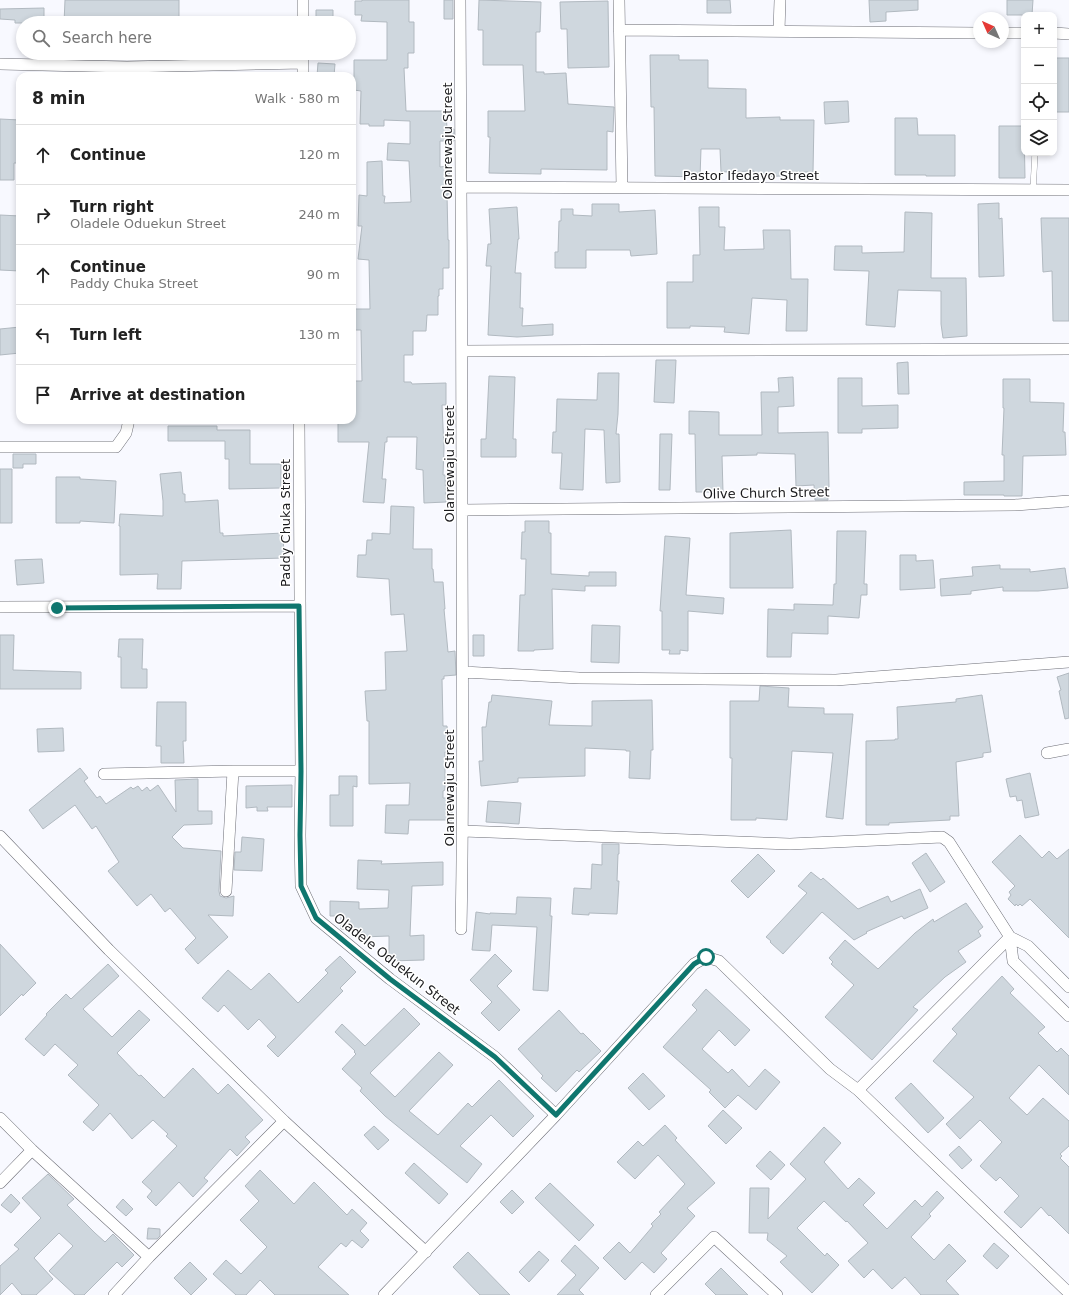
<!DOCTYPE html>
<html lang="en">
<head>
<meta charset="utf-8">
<style>
  :root { --surface:#fff; --page:#f6f6f6; --text:#222; --muted:#767676; --line:#e0e0e0 }
  body { margin:0; font-family:"DejaVu Sans",sans-serif; background:var(--page); color:var(--text) }
  .controls { position:absolute; right:12px; top:12px; display:grid; overflow:hidden; border-radius:8px; box-shadow:0 2px 6px #0003 }
  .controls button { width:36px; height:36px; display:grid; place-items:center; padding:0; border:0; border-bottom:1px solid var(--line); background:var(--surface); color:var(--text); font:20px sans-serif }
  .compass { position:absolute; left:973px; top:12px; width:36px; height:36px; border-radius:50%; background:var(--surface); box-shadow:0 2px 6px #0003; rotate:315deg }
  .stop { position:absolute; width:12px; height:12px; margin:-9px; border:3px solid #0f766e; border-radius:50%; background:#fff }
  .stop.end { background:#0f766e; border-color:#fff; box-shadow:0 1px 4px #0008 }
  .list { margin:0; padding:0; list-style:none }
  h2 { display:flex; justify-content:space-between; align-items:center; height:52px; margin:0; padding:0 16px; font-size:17px }
  h2 small { font-size:13px; font-weight:400; color:var(--muted) }
  .list li { display:grid; grid-template-columns:26px 1fr auto; gap:12px; align-items:center; box-sizing:border-box; height:60px; padding:0 16px; border-top:1px solid var(--line) }
  .list b { display:block; font-size:15px; white-space:nowrap }
  .list p { margin:0; font-size:13px; white-space:nowrap; color:var(--muted) }
  .list em { font-size:13px; font-style:normal; color:var(--muted) }
  .icon { flex:none; width:22px; height:22px; fill:none; stroke:currentColor; stroke-width:2; stroke-linecap:round; stroke-linejoin:round }
  .map { position:relative; flex:none; width:1069px; height:1295px; overflow:hidden }
  .search { position:absolute; background:var(--surface); box-shadow:0 2px 6px #0003; left:16px; top:16px; width:340px; height:44px; display:flex; align-items:center; gap:10px; box-sizing:border-box; padding:0 14px; border-radius:22px; color:var(--muted); font-size:15px }
  .panel { position:absolute; background:var(--surface); box-shadow:0 2px 6px #0003; left:16px; top:72px; width:340px; height:352px; border-radius:12px }
  .map>svg:first-child { display:block }
  .building { fill:#cfd7de; stroke:#b1b9c0 }
  .lines { fill:none; stroke-linecap:round; stroke-linejoin:round }
  .lane-casing { stroke:#6d6e76; stroke-width:6 }
  .street-casing { stroke:#6d6e76; stroke-width:12 }
  .lane { stroke:#fff; stroke-width:5.5 }
  .street { stroke:#fff; stroke-width:11 }
  .route { stroke:#0f766e; stroke-width:5 }
  .labels { text-anchor:middle; dominant-baseline:central; stroke-width:3; stroke-linejoin:round; paint-order:stroke }
  .street-label { font-size:13px; fill:#19191c; stroke:#fff }
</style>
</head>
<body>
<div class="map">
<svg width="1069" height="1295" viewBox="0 0 1069 1295">
  <rect width="100%" height="100%" fill="#f8f9ff"/>
  <path class="building" d="M65 0H179V23H64Z
    M362 0H409V22H414V53H408V68H404L406 111H446L447 129H454V141H440V167L449 166 450 194H447L448 240H449V268H443V289H439V296H438V315H427L426 331H413V355H404V382H411L412 384 446 383V405H442L444 448 443 475H445L446 502 424 503 423 470 416 469 417 437H387V442H385L382 479H386L384 503 363 502 369 442H338V420H352V381H362L361 330H352V309H370L369 260 358 259 362 226H358L359 195 367 196V162L382 161 383 196H385L384 203 411 202 409 161 387 160 388 143 410 144V121L384 120V126H369V124H360L361 91 354 90V60H387V22L361 21 362 15H355V1H362Z
    M444 0H453V19H444Z
    M479 0 541 2 540 32H536V72H544V74L566 73 568 104 614 107 613 132 607 131V170L541 169V174L489 173 490 137H488V111H525L523 65H483V30H478Z
    M707 0H730L731 13H707Z
    M869 0H918V10L886 12V21L870 22Z
    M1007 0H1033L1032 15H1007Z
    M608 1 609 67 568 68 567 29H561L560 2Z
    M44 8V23H15V20L0 19V9Z
    M316 10H333V20H316Z
    M650 55H679V60H708V88L746 89V118L780 117V120H814L813 172H781V176L754 177V171L721 172 720 149H701L700 177 655 176 654 107H651Z
    M1054 58H1069V112H1054Z
    M318 63 335 64 334 76H317Z
    M848 101 849 122 825 124 824 102Z
    M895 118H917L918 135H955V176H926V175H895Z
    M0 119 20 120V163H14V180H0Z
    M999 126H1024L1025 178H999Z
    M999 203V219L1002 218 1004 276 979 277 978 204Z
    M592 204H619V212L655 210 657 254 631 256 630 250H586V268H555V252H558L559 221H561V209H573V215L592 216Z
    M517 207 519 239H518L515 273H521L520 308H523L522 326 553 324V335L517 337 488 335 491 266H486L488 244H491L489 209Z
    M699 207H719V227H725L724 250 764 249 763 230H790L791 279H808L807 331H786L787 300 752 298 749 334 724 332 725 327 690 326V328H667V282H693V255H700Z
    M905 212 932 213 931 278H966L967 336 943 338 941 324V291L898 290 895 327 866 325 869 271 834 270 835 246H862V253L904 252Z
    M0 215 20 216V227H18L17 257 20 258V271L0 270Z
    M1041 218H1069V321H1053L1052 271 1043 272Z
    M20 327V353L0 355V329Z
    M656 360H676L674 403 654 402Z
    M908 362 909 394H898L897 363Z
    M598 373H619L618 414 616 434H619L620 482 606 483 604 430 585 429 583 490 560 489 562 453H552L553 432H556L557 399 597 400Z
    M489 376 515 377 513 439H516V457H481V439H486Z
    M793 377 794 406 778 407V433L828 432 829 487H827L828 500H815L814 485 796 486 795 454 757 453V455L722 456 723 492H696L695 434H689V411L719 412V435H762L761 392H779L778 378Z
    M838 378H862V406L898 405V428L862 429V433H838Z
    M1003 379H1030V402L1064 403 1063 432H1065L1066 455 1023 456 1022 496H1004V495H964V482L1004 481V455H1002L1004 408H1003Z
    M168 426H217V430H250V464H281V488L229 489V459H225V441H168Z
    M660 434H672L670 490H659Z
    M13 454H36V464H23V468H13Z
    M0 469H12V523H0Z
    M181 472 183 494H185V502L218 500 220 533H223V536L283 533 284 558 182 561 181 589H157L158 574 120 575V526H119L120 514 163 516V501L160 474Z
    M56 477H80V479L116 481 114 523 80 521V523H56Z
    M391 506 414 507 413 549H432V569H433L434 582H443L445 609H444L448 652 455 651 456 675 444 676V679H442L443 726H447L449 752H445V790L443 791V798H452V820H409L408 834 385 833 386 805H409L410 783 369 784V721H367L365 691 386 690 385 652 407 651 404 614 391 615 389 579 357 577 358 555H366L367 540H372V533L390 534Z
    M525 521H549V533H551V574L589 576V572H616V586H585V591L552 589 553 649 534 650V651H518L520 595H525L526 559H521L522 532H525Z
    M791 530 793 588H730V533Z
    M837 531H866L864 584H867V595H861L859 618 828 616V634L792 633 791 657H767L768 609 794 610V604L833 605 834 584H836Z
    M665 536 690 538 686 595 724 598 723 614 688 611V651L680 650V654H669L670 650H662V611H660Z
    M900 555H916V561L933 560 935 588 900 590Z
    M42 559 44 583 17 585 15 560Z
    M1000 565V569H1030V572L1065 568 1068 588 1038 591H1003V587L971 591V594L941 596 940 579 973 576 972 567Z
    M592 625 620 626 619 663 591 662Z
    M0 635H14L13 670 81 672V689H0Z
    M473 635H484V656H473Z
    M119 639H143L142 669H147V688H121V657H118Z
    M1069 673V718L1065 719 1059 691 1061 690 1057 677Z
    M760 686 789 688 788 707 824 708V714H853L843 819 826 817 833 753 792 751 787 820 756 818V820H731L732 758H730V701H759Z
    M492 695 552 701 549 725 592 726V701L652 700 653 750H651L650 779 629 778 630 751H626V750L585 748V776L518 778V782L481 786 479 761H483L482 727H486L489 702H491Z
    M982 695 991 752 983 753V757L956 762 959 816H950V820L889 823V825H866V741L895 740V739H898L897 707 956 702V699Z
    M157 702H186V741H183L184 763H161V746H156Z
    M63 728 64 751 38 752 37 729Z
    M80 768 88 778 84 781 97 798 100 796 106 804 131 787 133 789 138 786 142 791 147 787 150 791 158 785 176 812 175 780 198 779V811H212V824L184 825 172 837 183 848 221 851 219 891 220 896 226 898 234 896 233 916 208 915 228 937 198 964 185 949 196 938 170 908 165 912 151 894 137 906 108 871 119 862 96 826 92 829 75 805 43 829 29 810Z
    M1030 773 1039 815 1025 818 1022 800 1017 801 1016 796 1010 797 1006 779Z
    M339 776H357V787L353 786V826H330V795H339Z
    M292 785V807H267L268 811H257V807L246 808V786Z
    M488 801 521 803 519 824 486 822Z
    M1020 835 1042 858 1049 851 1057 859 1069 849V938L1030 899 1022 906 1020 904 1018 906 1016 904 1015 906 1008 899 1011 895 1009 892 1015 886 992 862Z
    M242 837 264 839 262 871 234 870 235 852H241Z
    M602 844H619V854H618L617 881H619L617 914 589 913V915L572 914 574 888 591 889 592 864 602 865Z
    M926 853 945 882 930 892 912 863Z
    M758 854 775 871 748 898 731 881Z
    M358 860 382 861 381 864 443 862V885L412 886 410 936 424 935V960L389 961V936L361 937V929H341V916H330V901L359 902V909L388 908 389 890 357 889Z
    M811 872 821 880 823 878 858 909 888 896 891 902 920 889 928 908 904 919 902 916 866 932 867 933 854 940 822 912 783 954 770 942 771 941 766 937 807 893 798 886Z
    M517 897 551 898 550 916H552L548 991 533 990 537 927 492 925 490 951 472 950 476 912 490 914V913L516 914Z
    M966 903 983 927 978 931 981 936 958 951 966 962 945 977 913 1007 918 1010 872 1060 825 1017 854 985 831 964 833 962 829 958 845 940 878 969 915 933 933 919 934 922Z
    M0 944 36 983 23 996 22 994 0 1016Z
    M495 954 512 971 497 986 520 1010 499 1031 481 1013 492 1002 470 980Z
    M340 956 356 972 340 988 343 991 278 1057 267 1046 276 1037 259 1019 248 1030 224 1005 218 1012 202 998 228 970 251 990 269 973 298 1003 328 973 325 970Z
    M108 964 119 976 83 1009 112 1037 139 1010 150 1020 117 1053 139 1076 141 1075 164 1098 193 1068 218 1094 228 1084 263 1120 245 1137 250 1142 237 1156 230 1149 204 1178 208 1181 193 1197 179 1182 156 1206 147 1197 152 1191 142 1182 177 1146 166 1136 168 1134 153 1120 132 1139 110 1113 93 1131 83 1122 99 1105 68 1075 78 1065 55 1044 44 1056 25 1039 47 1015 46 1014 66 994 71 999Z
    M1002 976 1014 989 1010 993 1045 1027 1038 1033 1057 1052 1061 1048 1069 1056V1095L1039 1065 1009 1098 1027 1115 1043 1098 1069 1121V1146L1060 1154 1062 1156 1060 1158 1069 1167V1234L1050 1215 1049 1216 1041 1207 1021 1228 1004 1212 1019 1196 1000 1177 996 1181 980 1166 1002 1142 980 1120 960 1139 946 1124 974 1097 933 1061 957 1034 952 1029Z
    M706 989 750 1030 735 1046 719 1030 702 1049 728 1073 732 1069 749 1087 765 1069 780 1082 756 1110 738 1095 725 1108 709 1092 711 1090 663 1047 697 1010 692 1005Z
    M404 1008 420 1024 370 1073 395 1097 439 1052 453 1065 409 1111 438 1135 468 1103 472 1107 499 1080 534 1116 513 1137 491 1115 460 1146 482 1164 467 1183 385 1116 360 1091 362 1088 342 1069 356 1054 354 1052 355 1051 335 1032 342 1024 365 1046Z
    M559 1010 581 1034 583 1033 601 1051 579 1072 577 1070 556 1092 541 1078 543 1076 518 1049Z
    M643 1073 665 1096 649 1110 628 1088Z
    M911 1083 944 1118 928 1133 895 1098Z
    M723 1110 742 1128 726 1144 708 1126Z
    M665 1125 677 1138 675 1140 715 1183 687 1208 695 1216 661 1253 667 1259 654 1273 642 1262 625 1280 603 1258 619 1242 630 1253 653 1226 651 1224 661 1214 659 1212 685 1184 658 1155 635 1179 617 1162 638 1141 643 1146Z
    M374 1126 389 1140 378 1150 364 1135Z
    M824 1127 841 1143 824 1162 848 1189 859 1178 875 1193 863 1205 887 1229 915 1200 922 1207 937 1191 944 1198 929 1214 931 1216 911 1237 934 1260 949 1244 966 1261 946 1281 959 1295H921L905 1277 892 1289 873 1269 864 1278 848 1261 868 1243 847 1221 846 1222 824 1201 797 1228 825 1256 827 1253 839 1265 812 1293 780 1262 787 1256 767 1240 768 1233H749L750 1188H769L768 1219 806 1179 790 1164Z
    M959 1146 972 1160 962 1169 949 1155Z
    M770 1151 785 1165 771 1180 756 1166Z
    M414 1163 448 1194 439 1204 405 1173Z
    M260 1170 294 1204 314 1182 347 1215 352 1209 367 1223 360 1231 369 1240 362 1248 352 1240 346 1247 341 1243 318 1267 349 1295H275L260 1280 246 1295H236L213 1274 226 1260 241 1274 267 1247 240 1220 259 1201 245 1186Z
    M48 1174 74 1199 67 1205 95 1233 105 1242 113 1234 134 1255 122 1267 117 1262 84 1295H75L49 1271 73 1246 59 1233 34 1258 53 1279 36 1295H22L12 1283 0 1295V1266L19 1249 14 1245 41 1218 22 1198Z
    M550 1183 594 1225 579 1241 535 1198Z
    M512 1190 524 1202 512 1214 500 1202Z
    M11 1194 20 1203 11 1213 1 1205Z
    M123 1199 133 1209 126 1216 116 1207Z
    M148 1228 160 1229V1236L157 1239H147Z
    M994 1243 1009 1256 997 1269 983 1256Z
    M575 1245 599 1268 579 1290 584 1295H557L576 1275 561 1261Z
    M539 1251 549 1260 529 1282 519 1272Z
    M468 1252 510 1295H480L453 1267Z
    M190 1262 207 1279 191 1295 174 1278Z
    M721 1268 748 1295H716L705 1284Z"/>
  <g class="lines">
    <defs>
      <path id="lane" d="M1033 190 1035 153"/>
      <path id="street" d="M460 0C461 170 462 339 462 509 462 649 464 789 461 929
        M619 0 622 188
        M303 23V0
        M619 30 979 33
        M779 31 780 0
        M1003 33H1024
        M1054 33 1069 34
        M0 64 127 67 303 63
        M303 76V53
        M461 187 1069 190
        M463 351 1069 349
        M299 420 301 771 300 835 301 886 316 918 390 979 495 1057 556 1115
        M0 447H116L126 433 129 420
        M462 510 1015 505 1069 501
        M0 607 299 606
        M463 672 579 678 836 680 1069 662
        M1047 753 1069 749
        M104 774 233 771H301
        M463 831 790 844 942 837 949 842 1010 937 1013 961 1069 1016
        M0 836 109 950 284 1121 426 1252
        M226 891 233 771
        M1010 937 1028 946 1069 987
        M858 1090 1010 937
        M0 1118 32 1150 149 1257
        M0 1183 32 1150
        M114 1295 149 1257 284 1121
        M384 1295 556 1115 694 964 706 957 719 961 830 1069 858 1090 1069 1293
        M656 1295 714 1237 777 1295"/>
    </defs>
    <use href="#lane" class="lane-casing"/>
    <use href="#street" class="street-casing"/>
    <use href="#lane" class="lane"/>
    <use href="#street" class="street"/>
  </g>
  <g class="lines">
    <path class="route" d="M57 608 299 606 301 771 300 835 301 886 316 918 390 979 495 1057 556 1115 694 964 706 957"/>
  </g>
  <g class="labels">
    <g class="street-label">
      <text transform="translate(447 141) rotate(-90)">Olanrewaju Street</text>
      <text x="751" y="175">Pastor Ifedayo Street</text>
      <text transform="translate(449 464) rotate(-90)">Olanrewaju Street</text>
      <text transform="translate(766 493) rotate(-1)">Olive Church Street</text>
      <text transform="translate(285 523) rotate(-90)">Paddy Chuka Street</text>
      <text transform="translate(449 788) rotate(-90)">Olanrewaju Street</text>
      <text transform="translate(397 964) rotate(38)">Oladele Oduekun Street</text>
    </g>
  </g>
</svg>
<div class="controls">
<button>+</button>
<button>−</button>
<button><svg class="icon" aria-label="locate" viewBox="0 0 24 24"><circle cx="12" cy="12" r="6"/><path d="M12 2v4M12 18v4M2 12h4M18 12h4"/></svg></button>
<button><svg class="icon" aria-label="layers" viewBox="0 0 24 24"><path d="M12 4l9 5-9 5-9-5zM3 14l9 5 9-5"/></svg></button>
</div>
<svg class="compass" viewBox="-18 -18 36 36"><path d="M0-13l5 13h-10z" fill="#e53935"/><path d="M0 13l5-13h-10z" fill="#767676"/></svg>
<div class="stop" style="left:706px;top:957px"></div>
<div class="stop end" style="left:57px;top:608px"></div>
<div class="search"><svg class="icon" aria-label="search" viewBox="0 0 24 24"><circle cx="10" cy="10" r="6"/><path d="M15 15l6 6"/></svg>Search here</div>
<section class="panel">
<h2>8 min<small>Walk · 580 m</small></h2>
<ul class="list">
<li><svg class="icon" aria-label="ahead" viewBox="0 0 24 24"><path d="M12 20V5M6 11l6-6 6 6"/></svg><div><b>Continue</b></div><em>120 m</em></li>
<li><svg class="icon" aria-label="right" viewBox="0 0 24 24"><path d="M7 20v-9h11M14 6l5 5-5 5"/></svg><div><b>Turn right</b><p>Oladele Oduekun Street</p></div><em>240 m</em></li>
<li><svg class="icon" aria-label="ahead" viewBox="0 0 24 24"><path d="M12 20V5M6 11l6-6 6 6"/></svg><div><b>Continue</b><p>Paddy Chuka Street</p></div><em>90 m</em></li>
<li><svg class="icon" aria-label="left" viewBox="0 0 24 24"><path d="M17 20v-9H6M10 6l-5 5 5 5"/></svg><div><b>Turn left</b></div><em>130 m</em></li>
<li><svg class="icon" aria-label="arrive" viewBox="0 0 24 24"><path d="M6 21V4h12l-3 4 3 4H6"/></svg><div><b>Arrive at destination</b></div></li>
</ul>
</section>
</div>
</body>
</html>
